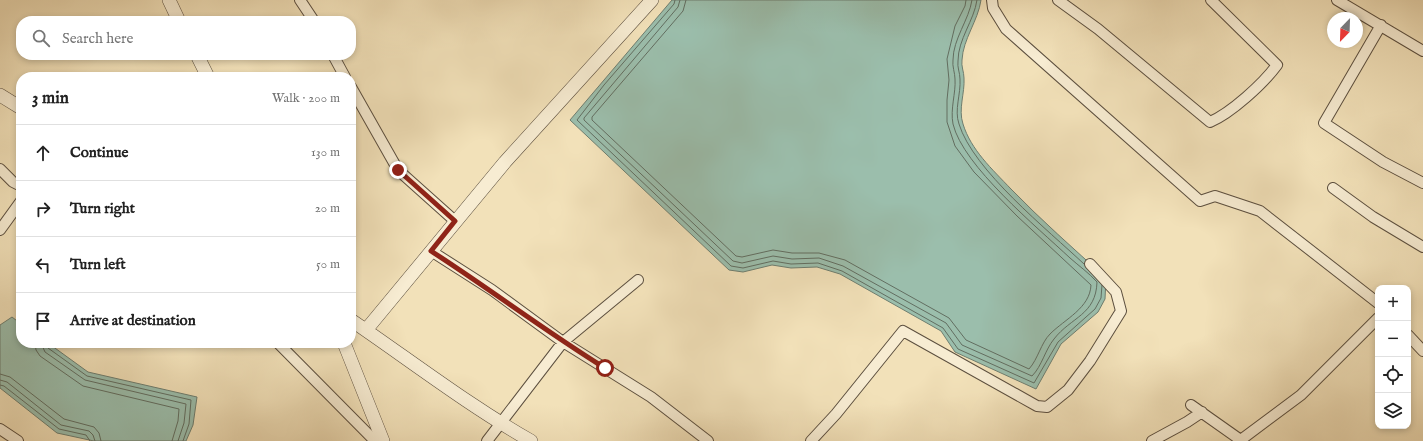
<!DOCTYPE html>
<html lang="en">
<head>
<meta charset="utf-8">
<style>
  :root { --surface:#fff; --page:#f6f6f6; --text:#222; --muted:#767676; --line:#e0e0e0 }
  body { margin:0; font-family:"IM FELL English",serif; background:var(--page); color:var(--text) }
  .controls { position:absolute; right:12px; bottom:12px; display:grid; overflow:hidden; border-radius:8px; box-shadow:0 2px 6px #0003 }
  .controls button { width:36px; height:36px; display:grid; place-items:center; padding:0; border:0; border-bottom:1px solid var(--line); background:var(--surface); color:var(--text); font:20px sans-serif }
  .compass { position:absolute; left:1327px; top:12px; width:36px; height:36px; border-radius:50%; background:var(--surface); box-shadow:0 2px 6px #0003; rotate:203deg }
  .stop { position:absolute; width:12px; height:12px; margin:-9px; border:3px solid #8f2418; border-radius:50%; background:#fff }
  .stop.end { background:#8f2418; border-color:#fff; box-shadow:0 1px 4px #0008 }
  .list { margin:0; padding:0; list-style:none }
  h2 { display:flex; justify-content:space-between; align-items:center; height:52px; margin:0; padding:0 16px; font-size:17px }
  h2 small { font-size:13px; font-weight:400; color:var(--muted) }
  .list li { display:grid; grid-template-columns:26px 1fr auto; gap:12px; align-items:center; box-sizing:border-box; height:56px; padding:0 16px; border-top:1px solid var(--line) }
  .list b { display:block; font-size:15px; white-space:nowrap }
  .list em { font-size:13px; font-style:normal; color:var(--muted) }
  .icon { flex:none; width:22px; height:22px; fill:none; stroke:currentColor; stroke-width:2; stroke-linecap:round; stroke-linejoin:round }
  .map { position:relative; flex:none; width:1423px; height:441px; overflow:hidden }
  .search { position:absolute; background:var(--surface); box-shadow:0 2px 6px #0003; left:16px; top:16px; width:340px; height:44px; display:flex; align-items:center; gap:10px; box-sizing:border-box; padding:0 14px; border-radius:16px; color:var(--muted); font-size:15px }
  .panel { position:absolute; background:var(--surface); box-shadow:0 2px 6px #0003; left:16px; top:72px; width:340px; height:276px; border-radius:16px }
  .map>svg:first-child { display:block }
  .water { fill:#9bbeac; stroke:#6e7e70 }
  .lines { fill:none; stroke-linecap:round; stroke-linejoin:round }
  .shore { stroke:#626e61; stroke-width:1 }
  .minor-casing { stroke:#5c4f3f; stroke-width:12 }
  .tertiary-casing { stroke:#5c4f3f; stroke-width:14 }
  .minor { stroke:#f7ecd2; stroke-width:10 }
  .tertiary { stroke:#f7ecd2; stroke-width:13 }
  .route { stroke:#8f2418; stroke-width:5 }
</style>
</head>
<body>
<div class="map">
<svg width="1423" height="441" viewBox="0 0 1423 441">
  <rect width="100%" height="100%" fill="#f2e1b9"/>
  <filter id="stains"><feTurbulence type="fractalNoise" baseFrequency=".005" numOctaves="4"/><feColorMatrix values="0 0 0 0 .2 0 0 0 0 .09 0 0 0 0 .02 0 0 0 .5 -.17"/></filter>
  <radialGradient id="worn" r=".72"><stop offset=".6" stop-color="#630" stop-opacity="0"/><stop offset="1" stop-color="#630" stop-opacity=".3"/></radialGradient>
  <path class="water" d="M672 0H981C978 21 963 39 962 60 961 66 964 72 964 78 965 93 958 109 963 124 971 150 992 169 1011 189 1041 220 1074 249 1106 278L1105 299 1098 312 1061 344 1036 389 955 352 941 331 840 274 817 267 791 268 772 265 743 272 729 270 570 120Z
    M12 317 21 324V343H48L88 372 197 397 193 425 186 441H94L57 433 0 388V325Z"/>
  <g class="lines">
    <path class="shore" d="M675 0 674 4 604 85 577 120 731 266 743 268 773 261 791 264 818 263 842 271 943 328 958 349 1034 383 1058 342 1095 309 1101 298 1102 285
      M680 0 678 7 584 118V120L733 261 742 263 773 256 792 259 819 258 843 266 946 323 962 345 1032 376C1042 366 1045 350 1054 339 1071 317 1096 315 1097 282 1089 273 1079 266 1070 258 1037 227 963 166 953 124 950 109 956 93 955 79 955 73 952 66 953 60 953 39 969 20 972 0
      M686 0 683 11 592 117V120L736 256 742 257 773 250 792 253H819L845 260 949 318 966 340 1029 369C1038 359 1041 343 1050 334 1065 319 1090 308 1091 285L1017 216 974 172 955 146 947 122V100L949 80 947 59 955 26 965 6 966 0
      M977 0C974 21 958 39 958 61 957 67 960 73 960 79 961 94 954 110 959 124 973 170 1048 230 1084 264
      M35 343 36 350 40 356 83 386 179 409 178 421 172 441
      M41 343 45 352 85 380 186 404 184 423 178 441
      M46 343 48 348 87 376 191 400 189 424 183 441
      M0 374 10 377 64 419 94 427 99 433 101 441
      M0 380 7 382 61 425 89 431 93 435 95 441
      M0 385 4 386 59 429 86 435 90 441"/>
    <defs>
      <path id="minor" d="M300 0 314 21
        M992 0 993 8 1006 29 1200 201 1215 196 1260 211 1378 303
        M1058 0 1098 29 1210 122C1231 113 1263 84 1277 65L1211 0
        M1337 0 1423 51
        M1381 25 1324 123 1383 162 1423 183
        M333 55 345 77
        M351 87 398 170 455 221
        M0 169 13 182 21 186
        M1333 188 1373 217 1423 247
        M0 230 21 201
        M431 251 492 290 563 342 651 397 708 441
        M1408 335 1423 351
        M278 343 375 441
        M1191 405 1242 441
        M0 429 18 441
        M1242 439 1301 395 1378 318
        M487 441 563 342 638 280
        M811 441 836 414 903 331 1037 406 1047 407 1068 390 1090 361 1121 311 1116 292 1090 264
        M1152 441 1187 422 1202 412"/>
      <path id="tertiary" d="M169 0 179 21
        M197 55 208 77
        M0 95 21 108
        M351 320C411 361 468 405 531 441
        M366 330 505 162 652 0
        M344 343 383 441"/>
    </defs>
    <use href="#minor" class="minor-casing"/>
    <use href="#tertiary" class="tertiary-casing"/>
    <use href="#minor" class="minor"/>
    <use href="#tertiary" class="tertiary"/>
  </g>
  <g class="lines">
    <path class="route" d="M398 170 455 221 431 251C490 289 545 331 605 368"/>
  </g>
  <rect width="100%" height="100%" filter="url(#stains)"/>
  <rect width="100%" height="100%" fill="url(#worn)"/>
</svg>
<div class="controls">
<button>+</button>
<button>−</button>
<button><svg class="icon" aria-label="locate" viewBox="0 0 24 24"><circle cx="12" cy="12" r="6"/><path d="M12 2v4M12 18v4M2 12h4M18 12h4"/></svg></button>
<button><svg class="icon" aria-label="layers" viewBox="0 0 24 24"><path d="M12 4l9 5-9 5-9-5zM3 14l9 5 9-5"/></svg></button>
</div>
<svg class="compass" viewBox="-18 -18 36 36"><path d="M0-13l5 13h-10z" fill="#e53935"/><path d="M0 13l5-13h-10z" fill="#767676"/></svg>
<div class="stop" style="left:605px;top:368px"></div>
<div class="stop end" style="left:398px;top:170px"></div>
<div class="search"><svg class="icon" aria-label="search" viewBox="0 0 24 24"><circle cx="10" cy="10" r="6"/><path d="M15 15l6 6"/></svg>Search here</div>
<section class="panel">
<h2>3 min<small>Walk · 200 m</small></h2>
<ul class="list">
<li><svg class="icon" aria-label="ahead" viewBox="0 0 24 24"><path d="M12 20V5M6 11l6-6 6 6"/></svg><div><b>Continue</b></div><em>130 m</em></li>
<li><svg class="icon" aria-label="right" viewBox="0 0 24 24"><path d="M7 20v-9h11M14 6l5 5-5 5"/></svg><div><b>Turn right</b></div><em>20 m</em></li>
<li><svg class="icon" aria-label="left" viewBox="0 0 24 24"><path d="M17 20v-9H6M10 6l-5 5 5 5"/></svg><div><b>Turn left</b></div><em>50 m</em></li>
<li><svg class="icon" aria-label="arrive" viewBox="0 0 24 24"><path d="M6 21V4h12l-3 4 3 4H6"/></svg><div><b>Arrive at destination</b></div></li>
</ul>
</section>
</div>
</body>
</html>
